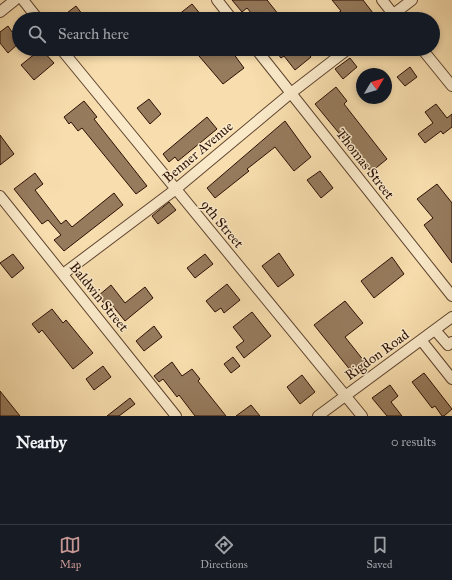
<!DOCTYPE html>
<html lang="en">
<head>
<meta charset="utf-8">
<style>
  :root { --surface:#171b24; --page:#242831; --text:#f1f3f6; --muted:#9ea1a6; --line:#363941; --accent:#c59692 }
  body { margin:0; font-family:"IM FELL Great Primer",serif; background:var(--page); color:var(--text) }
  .compass { position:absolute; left:356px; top:68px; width:36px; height:36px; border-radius:50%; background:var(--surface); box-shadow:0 2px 6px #0003; rotate:52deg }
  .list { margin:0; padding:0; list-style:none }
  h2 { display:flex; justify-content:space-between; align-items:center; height:52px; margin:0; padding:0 16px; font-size:17px }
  h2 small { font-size:13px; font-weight:400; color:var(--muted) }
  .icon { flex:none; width:22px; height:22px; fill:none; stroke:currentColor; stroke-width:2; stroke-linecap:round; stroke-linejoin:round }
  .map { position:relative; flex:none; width:452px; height:416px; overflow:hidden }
  .search { position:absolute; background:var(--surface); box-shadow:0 2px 6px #0003; left:12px; right:12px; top:12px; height:44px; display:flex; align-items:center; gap:10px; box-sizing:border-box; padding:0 14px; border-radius:22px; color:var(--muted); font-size:15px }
  .sheet { height:108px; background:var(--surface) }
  nav { display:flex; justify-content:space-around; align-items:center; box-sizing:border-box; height:56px; border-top:1px solid var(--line); background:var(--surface); font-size:11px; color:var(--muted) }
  nav a { display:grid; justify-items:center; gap:2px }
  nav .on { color:var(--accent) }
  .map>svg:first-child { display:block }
  .building { fill:#967b5d; stroke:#2c1005 }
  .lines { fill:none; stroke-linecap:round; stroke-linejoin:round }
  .minor-casing { stroke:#5f442f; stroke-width:12 }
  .minor { stroke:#faeaca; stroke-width:10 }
  .labels { text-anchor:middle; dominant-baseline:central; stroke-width:3; stroke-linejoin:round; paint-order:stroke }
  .street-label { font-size:14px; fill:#2c1005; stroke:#faeaca }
</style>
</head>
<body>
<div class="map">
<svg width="452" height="416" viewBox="0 0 452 416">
  <rect width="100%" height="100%" fill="#f8deae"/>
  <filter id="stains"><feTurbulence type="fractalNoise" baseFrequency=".005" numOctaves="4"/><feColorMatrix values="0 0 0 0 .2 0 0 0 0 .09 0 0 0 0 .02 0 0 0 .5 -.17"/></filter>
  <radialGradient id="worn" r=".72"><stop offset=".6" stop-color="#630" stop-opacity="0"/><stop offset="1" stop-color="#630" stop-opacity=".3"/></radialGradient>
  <path class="building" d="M232 0H267L279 15 277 16 280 19H256L247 8 242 12Z
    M332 0H363L373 13 365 19H330L341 11Z
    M192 4 202 16 198 19H173Z
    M76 6 86 19H59Z
    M8 26 12 32 19 26V43L8 53 0 43V32Z
    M41 49 54 63 34 80 21 65Z
    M193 49H230L244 68 223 84Z
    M274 49H305L311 57 295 70 284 56 281 58Z
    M350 58 357 67 343 79 335 69Z
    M410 67 417 77 405 86 397 77Z
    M336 87 347 101 344 104 387 159 371 172 360 158 357 160 350 151 352 149 315 104Z
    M149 99 161 114 150 124 137 108Z
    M84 101 97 117 94 119 147 186 136 194 82 128 78 131 71 122 69 124 64 117Z
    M436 104 447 118 452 114V127L443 134 441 131 425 143 418 134 433 123 425 112Z
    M207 117 217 129 178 161 175 157 169 162 163 154Z
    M285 121 311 157 294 171 275 147 247 169 249 171 215 198 207 188Z
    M0 135 14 154 0 165Z
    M320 171 333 188 321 198 307 180Z
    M35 173 43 184 35 190 61 224 66 220 72 227 114 193 123 205 64 251 54 240 61 235 48 220 42 224 14 189Z
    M437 184 452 203V263L424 225 433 218 417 199Z
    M169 202 176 210 158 224 152 216Z
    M279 253 294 275 278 287 262 266Z
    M13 254 24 268 12 278 0 263Z
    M205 254 213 264 195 278 187 268Z
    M392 257 404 274 374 298 361 281Z
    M227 284 240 300 224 313 221 308 215 312 206 301Z
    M111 285 125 303 145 287 153 298 125 321 112 305 108 308 98 296Z
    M345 301 363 323 345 337 364 361 351 371 314 325Z
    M52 309 63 323 66 320 93 353 73 369 42 330 39 333 32 324Z
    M252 312 271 336 244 358 236 347 244 341 233 327Z
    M154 326 162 337 144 351 136 341Z
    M233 357 240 366 231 373 224 364Z
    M172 362 182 376 192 369 200 379 198 381 226 416H195L179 395 177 397 163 379 159 382 154 376Z
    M103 366 111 377 94 390 86 379Z
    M424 373 452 409 444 416H442L435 406 432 408 412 382Z
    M302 375 315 392 300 404 287 387Z
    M390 385 398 396 391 402 402 416H387L372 398Z
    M0 391 20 416H0Z
    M130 398 135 404 119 416H107Z
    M251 405 260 416H236Z"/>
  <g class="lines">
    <defs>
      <path id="minor" d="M23 0 38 19
        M217 0 232 19
        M382 0 397 19
        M0 12 15 0
        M387 19 412 0
        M61 49 362 416
        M256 49 452 296
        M422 49 452 86
        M0 196 176 416
        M63 274 176 189 291 93 348 49
        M435 330 448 345 452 342
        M421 340 452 379
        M318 416 452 317"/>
    </defs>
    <use href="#minor" class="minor-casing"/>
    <use href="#minor" class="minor"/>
  </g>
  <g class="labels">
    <g class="street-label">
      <text transform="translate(198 152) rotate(-40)">Benner Avenue</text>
      <text transform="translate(365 164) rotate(52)">Thomas Street</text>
      <text transform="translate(222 224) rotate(50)">9th Street</text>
      <text transform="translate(99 297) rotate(51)">Baldwin Street</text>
      <text transform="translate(377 355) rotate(-36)">Rigdon Road</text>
    </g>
  </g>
  <rect width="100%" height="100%" filter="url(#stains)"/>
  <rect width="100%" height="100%" fill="url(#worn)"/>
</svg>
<svg class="compass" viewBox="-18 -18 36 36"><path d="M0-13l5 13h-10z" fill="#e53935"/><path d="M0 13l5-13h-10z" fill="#9ea1a6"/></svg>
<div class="search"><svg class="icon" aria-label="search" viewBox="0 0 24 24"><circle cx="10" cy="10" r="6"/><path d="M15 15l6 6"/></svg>Search here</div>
</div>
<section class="sheet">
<h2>Nearby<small>0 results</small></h2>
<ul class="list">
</ul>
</section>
<nav>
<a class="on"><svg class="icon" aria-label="map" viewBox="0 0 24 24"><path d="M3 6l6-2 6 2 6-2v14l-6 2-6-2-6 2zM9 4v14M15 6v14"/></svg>Map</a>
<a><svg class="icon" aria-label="directions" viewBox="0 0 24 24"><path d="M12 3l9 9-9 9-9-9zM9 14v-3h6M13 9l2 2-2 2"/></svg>Directions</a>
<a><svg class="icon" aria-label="saved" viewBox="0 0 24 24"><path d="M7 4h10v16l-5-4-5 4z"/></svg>Saved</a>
</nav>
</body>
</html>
